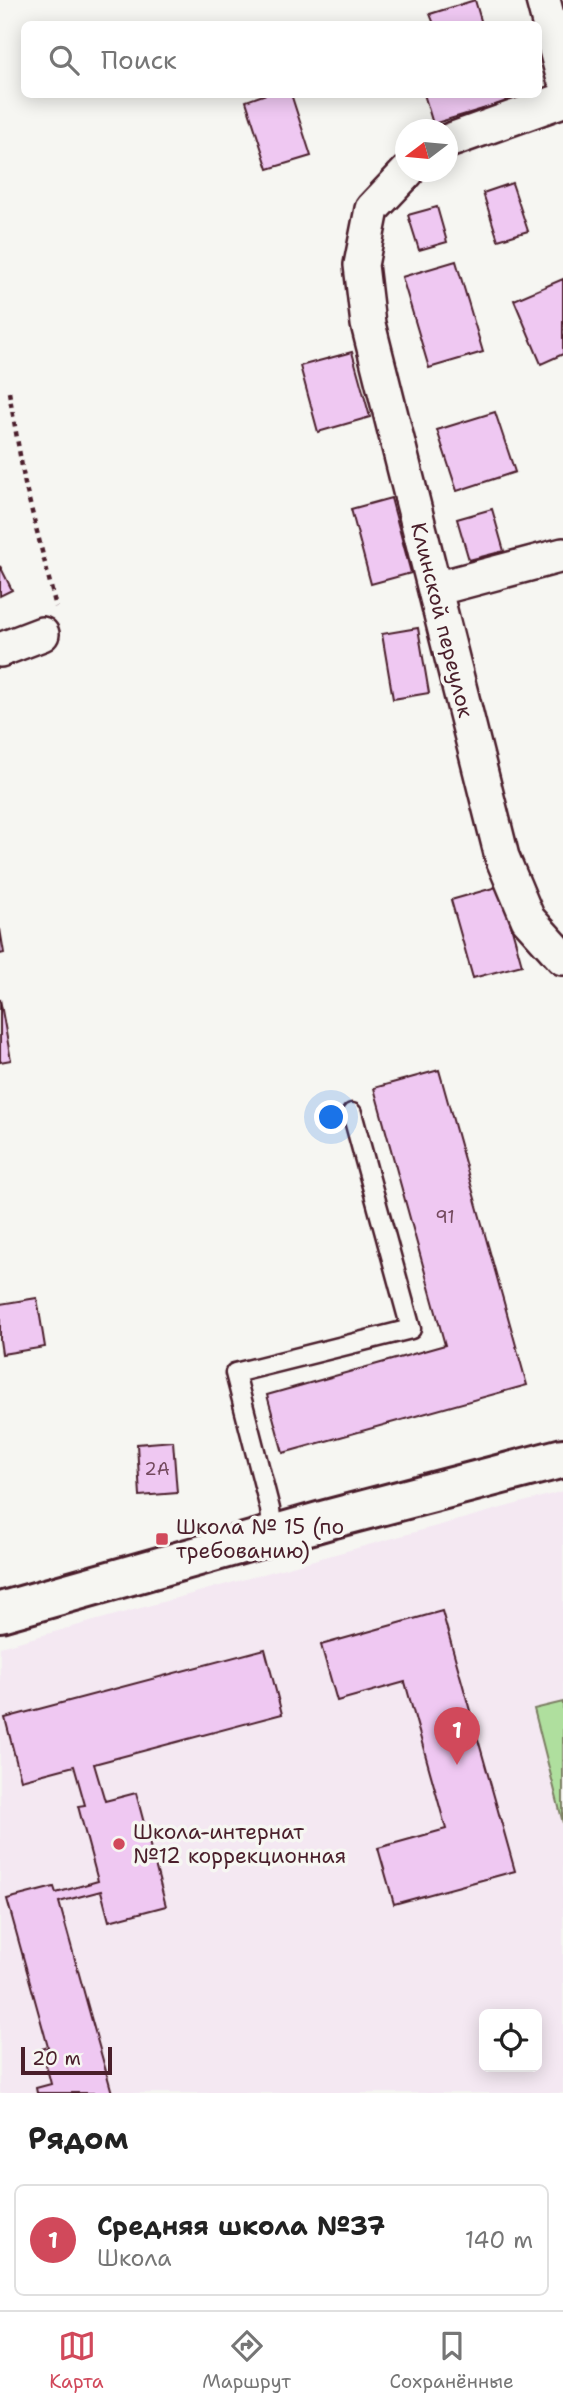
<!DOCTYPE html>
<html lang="ru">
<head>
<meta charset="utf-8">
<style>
  :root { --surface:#fff; --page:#f6f6f6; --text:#222; --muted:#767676; --line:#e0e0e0; --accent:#d1495b }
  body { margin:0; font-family:"Shantell Sans",sans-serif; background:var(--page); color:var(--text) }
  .controls { position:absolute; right:21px; bottom:21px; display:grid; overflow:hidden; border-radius:10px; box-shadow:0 4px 18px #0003 }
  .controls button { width:63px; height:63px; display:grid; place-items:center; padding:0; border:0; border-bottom:2px solid var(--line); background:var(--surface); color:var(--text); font:35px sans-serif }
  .compass { position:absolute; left:395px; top:119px; width:63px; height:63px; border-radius:50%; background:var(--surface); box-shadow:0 4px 18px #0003; rotate:254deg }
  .scale { position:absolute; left:21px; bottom:18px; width:91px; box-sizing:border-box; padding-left:7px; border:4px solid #4a1f2b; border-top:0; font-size:19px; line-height:24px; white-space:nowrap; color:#4a1f2b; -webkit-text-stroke:5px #f6f6f2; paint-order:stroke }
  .you { position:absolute; left:332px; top:1118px; width:24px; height:24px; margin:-18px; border:5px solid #fff; border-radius:50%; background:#1a73e8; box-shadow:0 0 0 10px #1a73e833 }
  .badge { display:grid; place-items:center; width:46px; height:46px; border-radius:50%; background:var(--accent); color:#fff; font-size:23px; font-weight:700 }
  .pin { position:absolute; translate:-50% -58px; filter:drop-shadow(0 2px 4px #0008) }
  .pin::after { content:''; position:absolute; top:37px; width:24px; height:21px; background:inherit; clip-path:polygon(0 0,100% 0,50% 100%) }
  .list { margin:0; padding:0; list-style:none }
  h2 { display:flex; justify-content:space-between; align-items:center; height:91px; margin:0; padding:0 28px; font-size:30px }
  h2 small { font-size:23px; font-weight:400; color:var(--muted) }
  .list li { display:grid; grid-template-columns:46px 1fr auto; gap:21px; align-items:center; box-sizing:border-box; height:112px; margin:0 14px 14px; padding:0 14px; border:2px solid var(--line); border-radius:10px }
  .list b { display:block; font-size:26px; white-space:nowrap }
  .list p { margin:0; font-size:23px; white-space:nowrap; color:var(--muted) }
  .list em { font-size:23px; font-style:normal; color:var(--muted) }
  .icon { flex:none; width:38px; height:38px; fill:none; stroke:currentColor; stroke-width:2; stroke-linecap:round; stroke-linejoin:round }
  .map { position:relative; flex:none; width:563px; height:2093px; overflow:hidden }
  .search { position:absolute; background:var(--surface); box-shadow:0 4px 18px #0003; left:21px; right:21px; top:21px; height:77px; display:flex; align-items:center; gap:18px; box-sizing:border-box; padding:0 24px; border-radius:10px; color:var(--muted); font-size:26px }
  .sheet { height:217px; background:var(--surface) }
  nav { display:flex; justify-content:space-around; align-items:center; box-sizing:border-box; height:98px; border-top:2px solid var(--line); background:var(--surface); font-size:19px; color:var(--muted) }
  nav a { display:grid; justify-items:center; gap:4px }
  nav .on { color:var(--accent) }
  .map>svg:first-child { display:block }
  .built { fill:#f4e8f2; fill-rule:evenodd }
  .green { fill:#afdf9e; stroke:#7c7f64; stroke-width:2 }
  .building { fill:#efc8f2; stroke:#4a1f2b; stroke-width:2 }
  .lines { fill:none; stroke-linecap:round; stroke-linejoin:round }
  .lane-casing { stroke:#4a1f2b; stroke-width:23 }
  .street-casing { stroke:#4a1f2b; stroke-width:38 }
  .secondary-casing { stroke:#4a1f2b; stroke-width:44 }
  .path { stroke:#4a1f2b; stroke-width:4.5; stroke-dasharray:5 5; stroke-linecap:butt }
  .lane { stroke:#f6f6f2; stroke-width:18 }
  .street { stroke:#f6f6f2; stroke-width:33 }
  .secondary { stroke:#f6f6f2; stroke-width:38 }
  .poi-dot { fill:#d1495b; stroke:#f6f6f2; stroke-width:2.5 }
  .labels { text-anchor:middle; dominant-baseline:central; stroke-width:7; stroke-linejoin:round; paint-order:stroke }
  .number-label { font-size:18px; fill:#73495d }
  .street-label { font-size:21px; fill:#4a1f2b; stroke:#f6f6f2 }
  .poi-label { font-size:21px; fill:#4a1f2b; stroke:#f6f6f2; text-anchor:start }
</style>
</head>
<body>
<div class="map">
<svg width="563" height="2093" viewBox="0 0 563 2093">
  <rect width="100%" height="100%" fill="#f6f6f2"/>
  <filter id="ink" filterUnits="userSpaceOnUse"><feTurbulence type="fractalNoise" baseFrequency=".0143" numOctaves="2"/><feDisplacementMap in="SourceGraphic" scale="14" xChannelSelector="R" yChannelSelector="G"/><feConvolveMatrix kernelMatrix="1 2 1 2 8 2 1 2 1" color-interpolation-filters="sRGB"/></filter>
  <g filter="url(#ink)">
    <path class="built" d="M563 1491V2093H0V1647ZM484 2014H537V2067H484Z"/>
    <path class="green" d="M563 1702V1823L534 1709Z"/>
    <path class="building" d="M475 0 482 24H434L430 14Z
      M266 94H291L311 156 268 169 246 101Z
      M424 94H504L506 102 433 124Z
      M512 183 528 231 498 240 483 193Z
      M437 207 447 242 419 250 408 215Z
      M456 261 483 352 429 368 402 277Z
      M563 279V354L541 364 514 300Z
      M352 352 370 417 318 432 300 366Z
      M495 412 515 472 457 491 437 430Z
      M391 498 411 573 371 584 351 509Z
      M492 509 504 551 469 560 457 519Z
      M0 566 12 590 0 596Z
      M418 628 429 693 393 699 382 634Z
      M500 886 522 965 473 978 451 900Z
      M0 929 4 953 0 954Z
      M0 999 11 1060 0 1062Z
      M439 1070 527 1385 283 1453 267 1395 445 1345 374 1088Z
      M37 1298 45 1347 2 1354 0 1340V1304Z
      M173 1441 177 1493 140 1496 137 1444Z
      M442 1611 515 1871 394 1904 378 1848 446 1829 405 1682 337 1701 321 1645Z
      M265 1649 282 1714 94 1764 105 1801 136 1793 166 1906 109 1921 101 1891 59 1902 112 2093H37L36 2088 51 2084 42 2049 48 2047 7 1899 54 1887 56 1893 98 1881 78 1806 85 1805 74 1766 21 1780 5 1718Z"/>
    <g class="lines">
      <defs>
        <path id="lane" d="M273 1535 270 1509 235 1373 411 1329 352 1113"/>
        <path id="street" d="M543 0 563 76
          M448 141 563 100
          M407 172 372 209 361 265 368 324 502 857 528 919 563 958
          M435 589 563 555
          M0 650 42 634"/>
        <path id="secondary" d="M0 1612 326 1520 563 1458"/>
      </defs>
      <use href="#lane" class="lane-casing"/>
      <use href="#street" class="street-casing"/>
      <use href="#secondary" class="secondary-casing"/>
      <path class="path" d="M9 392 25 484 56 607"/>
      <use href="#lane" class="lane"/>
      <use href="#street" class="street"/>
      <use href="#secondary" class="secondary"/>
    </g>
  </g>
  <g class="poi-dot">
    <rect x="155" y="1532" width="14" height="14" rx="3.5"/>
    <circle cx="119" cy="1844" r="7"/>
  </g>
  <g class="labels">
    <g class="number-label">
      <text x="445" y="1217">91</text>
      <text x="157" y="1469">2А</text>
    </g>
    <g class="street-label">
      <text transform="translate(442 620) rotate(76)">Клинской переулок</text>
    </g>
    <g class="poi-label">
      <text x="176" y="1527">Школа № 15 (по<tspan x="176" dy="24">требованию)</tspan></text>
      <text x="133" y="1832">Школа-интернат<tspan x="133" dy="24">№12 коррекционная</tspan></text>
    </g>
  </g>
</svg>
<div class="controls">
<button><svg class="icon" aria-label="locate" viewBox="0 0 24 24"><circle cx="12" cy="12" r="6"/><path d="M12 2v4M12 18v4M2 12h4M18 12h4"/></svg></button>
</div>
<svg class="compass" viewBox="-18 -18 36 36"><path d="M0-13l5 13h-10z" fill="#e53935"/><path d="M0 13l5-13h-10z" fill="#767676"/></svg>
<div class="scale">20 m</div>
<div class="you"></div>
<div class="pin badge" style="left:457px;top:1765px">1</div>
<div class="search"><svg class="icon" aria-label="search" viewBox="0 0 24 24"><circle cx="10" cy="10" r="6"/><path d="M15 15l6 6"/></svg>Поиск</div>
</div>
<section class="sheet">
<h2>Рядом<small></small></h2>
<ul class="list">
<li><span class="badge">1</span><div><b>Средняя школа №37</b><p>Школа</p></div><em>140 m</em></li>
</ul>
</section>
<nav>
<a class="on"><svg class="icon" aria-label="map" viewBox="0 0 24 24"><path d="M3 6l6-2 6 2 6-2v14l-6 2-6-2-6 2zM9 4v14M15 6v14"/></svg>Карта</a>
<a><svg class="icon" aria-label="directions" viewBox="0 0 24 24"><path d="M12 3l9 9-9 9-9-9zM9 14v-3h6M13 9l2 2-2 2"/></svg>Маршрут</a>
<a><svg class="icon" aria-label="saved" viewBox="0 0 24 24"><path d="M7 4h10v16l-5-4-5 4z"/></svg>Сохранённые</a>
</nav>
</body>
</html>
